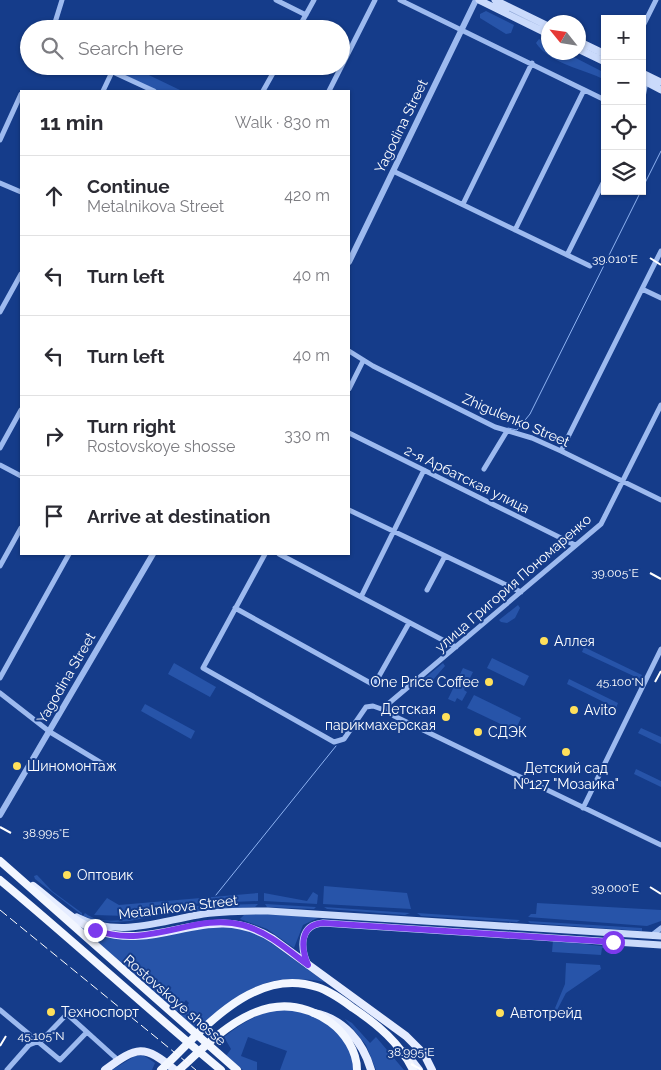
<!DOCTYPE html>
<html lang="en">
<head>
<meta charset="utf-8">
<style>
  :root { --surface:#fff; --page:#f7f7f7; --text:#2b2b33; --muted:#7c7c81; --line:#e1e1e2 }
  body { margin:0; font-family:Raleway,sans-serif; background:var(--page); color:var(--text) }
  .controls { position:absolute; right:15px; top:15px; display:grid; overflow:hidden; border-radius:0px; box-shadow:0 1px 4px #0004 }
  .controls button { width:45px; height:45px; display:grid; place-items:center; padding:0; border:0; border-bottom:1px solid var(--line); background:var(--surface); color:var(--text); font:25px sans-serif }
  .compass { position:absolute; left:541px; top:15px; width:45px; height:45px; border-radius:50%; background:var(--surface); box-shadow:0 1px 4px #0004; rotate:300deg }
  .stop { position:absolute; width:15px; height:15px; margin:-11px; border:4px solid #7c3aed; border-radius:50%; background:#fff }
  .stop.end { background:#7c3aed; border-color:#fff; box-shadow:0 1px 5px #0008 }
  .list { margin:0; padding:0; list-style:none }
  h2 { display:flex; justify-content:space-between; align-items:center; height:65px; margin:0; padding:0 20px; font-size:21px }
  h2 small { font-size:16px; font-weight:400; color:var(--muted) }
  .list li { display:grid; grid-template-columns:32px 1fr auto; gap:15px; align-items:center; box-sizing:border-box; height:80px; padding:0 20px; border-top:1px solid var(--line) }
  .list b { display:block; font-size:19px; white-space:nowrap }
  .list p { margin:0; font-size:16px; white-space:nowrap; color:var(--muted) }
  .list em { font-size:16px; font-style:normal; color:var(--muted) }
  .icon { flex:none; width:28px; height:28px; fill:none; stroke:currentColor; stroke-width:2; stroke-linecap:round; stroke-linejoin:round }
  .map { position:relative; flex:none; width:661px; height:1070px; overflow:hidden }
  .search { position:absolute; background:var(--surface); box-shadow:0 1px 4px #0004; left:20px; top:20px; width:330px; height:55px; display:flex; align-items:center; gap:12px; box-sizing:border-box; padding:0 18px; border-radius:28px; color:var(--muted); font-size:19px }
  .panel { position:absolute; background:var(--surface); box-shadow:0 1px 4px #0004; left:20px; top:90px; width:330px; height:465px; border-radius:0px }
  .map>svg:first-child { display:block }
  .green { fill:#2754a9 }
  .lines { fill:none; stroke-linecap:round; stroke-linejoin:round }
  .stream { stroke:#8eb3f2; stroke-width:1 }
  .minor { stroke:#9dbaef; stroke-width:5 }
  .tertiary { stroke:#9dbaef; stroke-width:6 }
  .secondary { stroke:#cadafb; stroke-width:7 }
  .primary { stroke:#e5ecff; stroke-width:8 }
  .trunk { stroke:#f2f6ff; stroke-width:8 }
  .rail { stroke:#fff; stroke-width:1; stroke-dasharray:9 4; stroke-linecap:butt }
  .route { stroke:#7c3aed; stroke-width:6 }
  .ticks { fill:none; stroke:#fff; stroke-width:2 }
  .poi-dot { fill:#ffe05b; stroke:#153c8a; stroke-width:2 }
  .labels { text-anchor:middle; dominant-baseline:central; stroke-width:4; stroke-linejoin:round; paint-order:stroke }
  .street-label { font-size:14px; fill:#fff; stroke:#153c8a }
  .poi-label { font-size:14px; fill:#fff; stroke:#153c8a; text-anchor:start }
  .ticks-label { font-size:12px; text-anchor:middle; fill:#fff; stroke:#153c8a; stroke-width:4; stroke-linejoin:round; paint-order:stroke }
</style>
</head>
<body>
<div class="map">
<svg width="661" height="1070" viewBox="0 0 661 1070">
  <rect width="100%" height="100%" fill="#153c8a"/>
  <path class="green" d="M486 11 514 25 511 33 506 34 480 18V14Z
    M539 39 548 44V52L566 53 605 73V80C584 69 550 64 536 43Z
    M106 66H130L182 91H158Z
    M518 605 520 608 515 618 507 623 501 622 499 620Z
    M584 647 642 675 640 679 582 652Z
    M492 658 529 676 524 686 487 668Z
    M174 663 216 687 210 697 168 674Z
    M443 663 445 666 432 681 426 680 425 678Z
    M463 668 473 672 464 690 467 692 462 701 457 698 455 702 448 699Z
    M569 679 618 703 616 708 567 684Z
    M474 695 521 718 515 731 467 708Z
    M145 704 195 731 191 739 141 711Z
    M641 728 661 737V744L638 733Z
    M636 769 661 781V787L634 774Z
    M37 875 52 891 82 913V915L35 879 34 876Z
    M324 886 407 893 411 909 323 904Z
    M313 892 318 895 317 904 264 901V893L307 901Z
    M258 893V901L187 904 127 916 94 915 107 898 119 905Z
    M537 903 661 910V921L647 926 528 917 531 914H536Z
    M258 904 255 907 193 912 178 911 130 921 115 922 97 921 83 916 85 913C109 932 155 910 182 907 207 905 233 905 258 904Z
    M265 904 316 907 314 909 267 907Z
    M324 907 410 913 405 915 327 909Z
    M417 913 520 920 517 922 421 916Z
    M260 914 320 917 303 925 294 948 267 929 240 919 244 915Z
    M528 921 642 928V931L530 923Z
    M75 924 110 937 212 926 239 927 260 935 325 982C260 971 242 992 197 1033L179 1017 189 1003 186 1000 175 1014Z
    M553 940 608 947 602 948 601 955 552 952Z
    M566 963 600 965 601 969 566 993 555 1014 553 1013 565 984Z
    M274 1010H294L325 1020 349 1045 356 1070H280L287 1051 248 1037 241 1056 257 1062V1070H243L226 1056 231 1049 224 1037C240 1024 255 1015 274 1010Z
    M345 1019 352 1023 370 1043 376 1037 404 1070H376L366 1045Z
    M143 1055 155 1063 152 1070H112L135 1056Z"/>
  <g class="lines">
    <path class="stream" d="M642 189 661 151
      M508 428 517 430 530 414 641 191
      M216 895 336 746"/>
    <path class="minor" d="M276 0 306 15
      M400 0 605 100
      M642 28 656 0
      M53 29 62 0
      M298 29 314 0
      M100 66 154 91
      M103 91 112 72
      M263 91 277 66
      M329 91 375 0
      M642 102 646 82
      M0 140 21 94
      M393 171 590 266
      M0 183 21 192
      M463 204 532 63
      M515 230 584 90
      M567 255 605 179
      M642 289 661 298
      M0 312 21 274
      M349 351 373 366 495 427 532 438 561 451 661 500
      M349 389 363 361
      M661 405 601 524 388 704 386 708 390 714 661 845
      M349 433 575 545
      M0 448 21 410
      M561 451 661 251
      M0 465 21 476
      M484 469 507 431
      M349 510 521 592
      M265 554 203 668 334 742 344 739 366 707 373 706 387 711
      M279 554 456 647
      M0 566 21 528
      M427 590 445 556
      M361 597 424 470
      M235 608 374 685 409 623
      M0 678 69 554
      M0 693 50 732 103 764
      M583 808 661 649
      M652 935 661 928
      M0 1010 60 1060 87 1032
      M7 1070 29 1045 42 1040 67 1014 118 1060"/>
    <path class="tertiary" d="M349 262 476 0
      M0 815 153 554"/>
    <path class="secondary" d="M479 0 548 34
      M495 0 548 26
      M578 41 605 54
      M578 49 605 62
      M642 73 661 82
      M642 80 661 90
      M77 917C118 938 156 922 198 915 221 911 244 911 268 911L661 936
      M308 965C300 948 299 925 323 923L661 945"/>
    <path class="primary" d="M33 886C53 901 74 923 99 931 162 952 210 899 273 939L406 1036 424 1054 432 1070
      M314 1013C344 1019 363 1042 371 1070
      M405 1052 419 1070
      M105 1070C137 1046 144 1044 175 1070"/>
    <path class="trunk" d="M0 861 237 1070
      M0 880C75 942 146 1008 221 1070
      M161 1070C202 1031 253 966 317 987 330 991 342 1000 353 1008 377 1024 400 1043 413 1070
      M179 1070C221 1031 270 980 330 1022 345 1033 357 1051 357 1070"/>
    <path class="rail" d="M0 910 196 1070"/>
  </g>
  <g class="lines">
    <path class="route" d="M95 930C150 950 194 912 243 925 268 932 288 950 308 965 301 948 299 925 323 923L613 942"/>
  </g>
  <path class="ticks" d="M650 258 661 265M650 573 661 579M655 682 661 671M0 827 11 833M650 887 661 894M0 1046 6 1036M411 1064 422 1070"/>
  <g class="poi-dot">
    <circle cx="544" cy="641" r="5"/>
    <circle cx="489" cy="682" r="5"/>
    <circle cx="574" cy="710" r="5"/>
    <circle cx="446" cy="717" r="5"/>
    <circle cx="478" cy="732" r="5"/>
    <circle cx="566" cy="752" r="5"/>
    <circle cx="17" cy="766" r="5"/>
    <circle cx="67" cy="875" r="5"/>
    <circle cx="51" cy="1012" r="5"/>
    <circle cx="500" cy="1013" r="5"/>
  </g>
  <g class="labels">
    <g class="street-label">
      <text transform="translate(401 126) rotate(-64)">Yagodina Street</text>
      <text transform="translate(516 420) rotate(23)">Zhigulenko Street</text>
      <text transform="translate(467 479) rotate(26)">2-я Арбатская улица</text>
      <text transform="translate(513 583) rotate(-41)">улица Григория Пономаренко</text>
      <text transform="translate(66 678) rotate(-60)">Yagodina Street</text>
      <text transform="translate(178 907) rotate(-7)">Metalnikova Street</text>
      <text transform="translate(175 1000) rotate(41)">Rostovskoye shosse</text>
    </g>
    <g class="poi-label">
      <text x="554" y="641">Аллея</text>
      <text x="479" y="682" text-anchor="end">One Price Coffee</text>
      <text x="436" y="709" text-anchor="end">Детская<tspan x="436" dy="16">парикмахерская</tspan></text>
      <text x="584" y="710">Avito</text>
      <text x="488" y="732">СДЭК</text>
      <text x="27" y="766">Шиномонтаж</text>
      <text x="566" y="768" text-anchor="middle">Детский сад<tspan x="566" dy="16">№127 "Мозаика"</tspan></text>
      <text x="77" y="875">Оптовик</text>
      <text x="61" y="1012">Техноспорт</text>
      <text x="510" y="1013">Автотрейд</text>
    </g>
  </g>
  <g class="ticks-label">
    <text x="615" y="263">39.010°E</text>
    <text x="615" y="577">39.005°E</text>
    <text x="620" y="686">45.100°N</text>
    <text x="46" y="837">38.995°E</text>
    <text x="615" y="892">39.000°E</text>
    <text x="41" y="1040">45.105°N</text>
    <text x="411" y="1056">38.995°E</text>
  </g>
</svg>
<div class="controls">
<button>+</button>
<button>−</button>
<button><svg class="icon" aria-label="locate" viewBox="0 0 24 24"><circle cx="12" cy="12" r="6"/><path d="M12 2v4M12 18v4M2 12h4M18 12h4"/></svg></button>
<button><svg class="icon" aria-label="layers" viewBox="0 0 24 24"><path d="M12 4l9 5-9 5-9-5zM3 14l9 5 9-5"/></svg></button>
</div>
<svg class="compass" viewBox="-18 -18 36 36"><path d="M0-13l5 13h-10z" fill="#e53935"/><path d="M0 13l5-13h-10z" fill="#7c7c81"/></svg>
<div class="stop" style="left:613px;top:942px"></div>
<div class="stop end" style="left:95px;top:930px"></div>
<div class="search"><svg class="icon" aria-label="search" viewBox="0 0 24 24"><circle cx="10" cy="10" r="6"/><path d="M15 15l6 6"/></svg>Search here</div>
<section class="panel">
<h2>11 min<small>Walk · 830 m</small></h2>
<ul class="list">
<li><svg class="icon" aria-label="ahead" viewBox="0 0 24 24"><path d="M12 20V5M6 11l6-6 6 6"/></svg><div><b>Continue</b><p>Metalnikova Street</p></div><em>420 m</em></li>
<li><svg class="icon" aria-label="left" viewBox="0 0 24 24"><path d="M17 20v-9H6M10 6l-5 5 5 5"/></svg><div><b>Turn left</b></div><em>40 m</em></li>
<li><svg class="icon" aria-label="left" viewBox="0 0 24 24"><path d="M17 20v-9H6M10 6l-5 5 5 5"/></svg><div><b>Turn left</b></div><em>40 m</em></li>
<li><svg class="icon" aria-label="right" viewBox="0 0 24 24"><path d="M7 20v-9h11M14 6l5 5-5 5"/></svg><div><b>Turn right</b><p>Rostovskoye shosse</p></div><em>330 m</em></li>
<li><svg class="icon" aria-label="arrive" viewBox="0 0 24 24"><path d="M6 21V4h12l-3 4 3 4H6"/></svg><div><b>Arrive at destination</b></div></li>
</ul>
</section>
</div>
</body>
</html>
